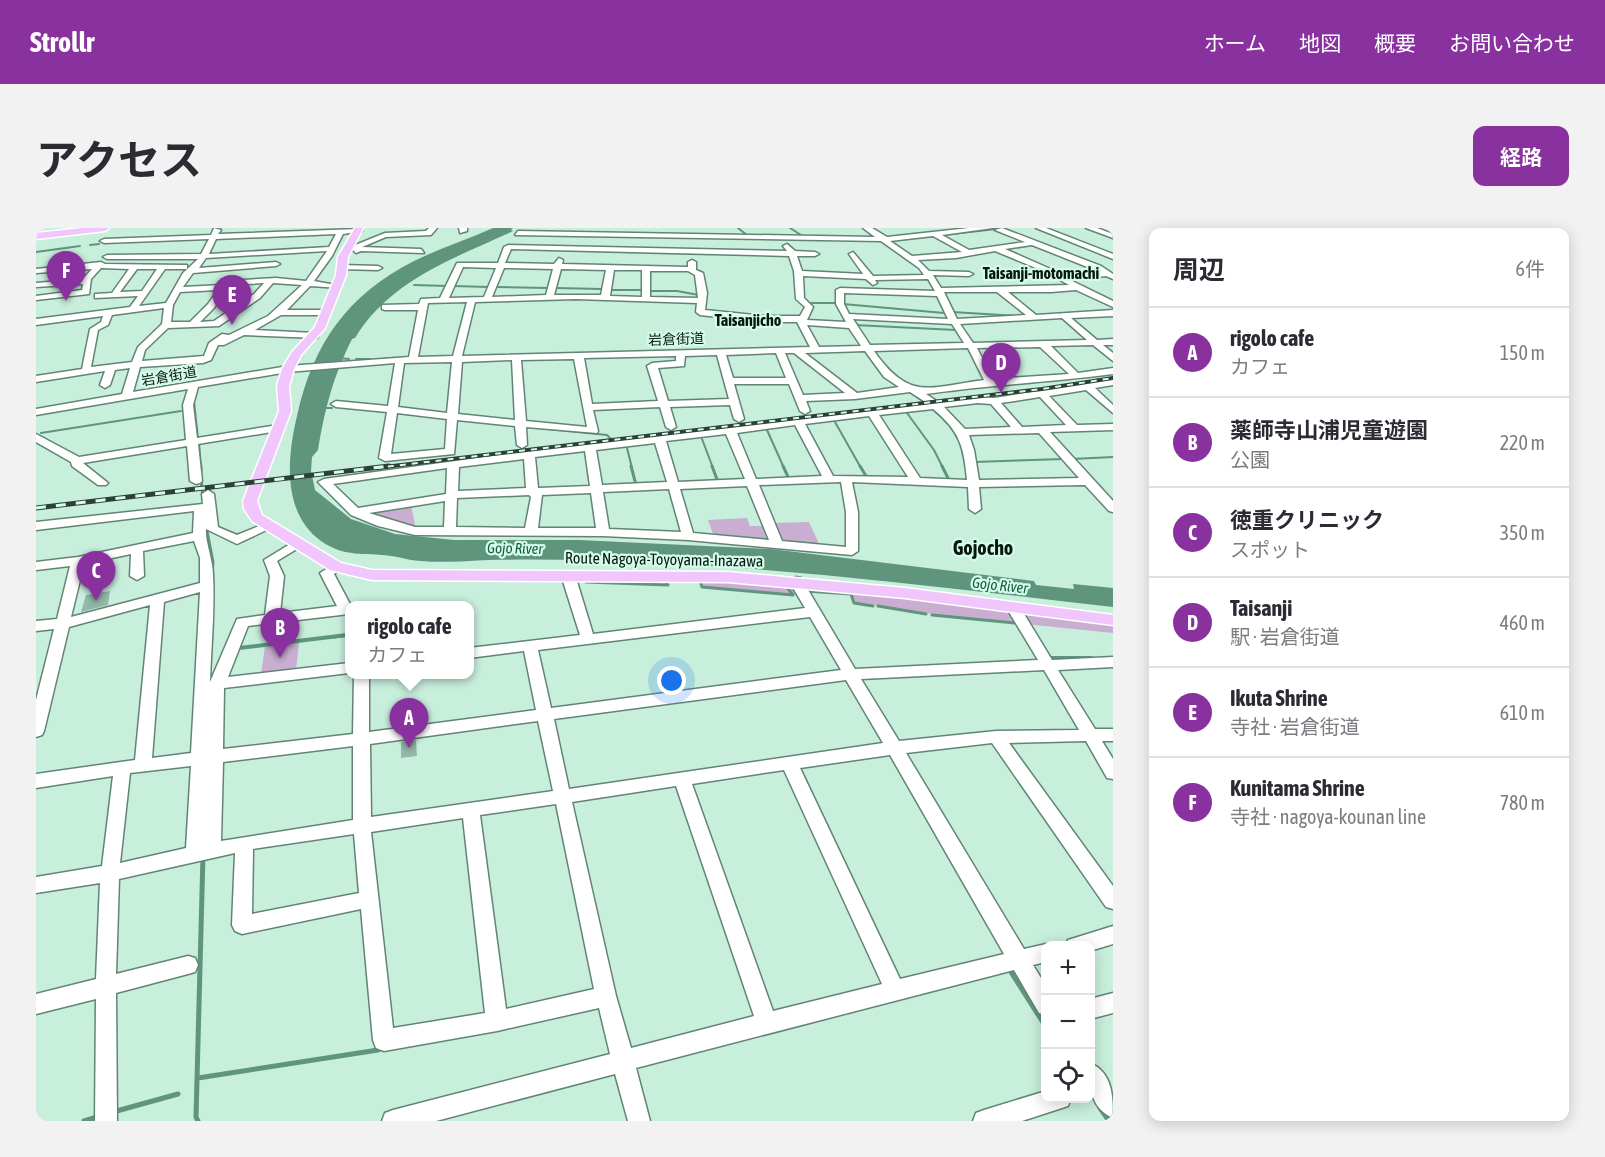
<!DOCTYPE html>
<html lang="ja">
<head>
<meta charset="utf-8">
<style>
  :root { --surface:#fff; --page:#f2f2f3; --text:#2b2b33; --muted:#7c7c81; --line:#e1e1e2; --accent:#89329f }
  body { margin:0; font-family:"Asap Condensed","Noto Sans JP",sans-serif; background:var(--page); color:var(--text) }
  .controls { position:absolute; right:18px; bottom:18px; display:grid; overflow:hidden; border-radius:12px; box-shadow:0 3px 15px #0003 }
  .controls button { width:54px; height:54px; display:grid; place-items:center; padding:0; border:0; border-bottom:2px solid var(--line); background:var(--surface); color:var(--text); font:30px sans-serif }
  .you { position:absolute; left:636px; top:453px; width:21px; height:21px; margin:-15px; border:4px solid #fff; border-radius:50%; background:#1a73e8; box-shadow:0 0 0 9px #1a73e833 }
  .badge { display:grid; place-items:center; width:39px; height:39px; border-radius:50%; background:var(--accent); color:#fff; font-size:20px; font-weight:700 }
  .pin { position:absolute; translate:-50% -50px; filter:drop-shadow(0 2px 3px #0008) }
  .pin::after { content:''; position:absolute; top:32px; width:21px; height:18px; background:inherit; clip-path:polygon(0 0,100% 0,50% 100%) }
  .popup { position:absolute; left:309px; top:373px; width:129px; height:78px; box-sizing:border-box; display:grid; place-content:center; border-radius:12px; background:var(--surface); filter:drop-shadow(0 2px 4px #0005); font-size:20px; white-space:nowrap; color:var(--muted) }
  .popup b { font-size:22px; color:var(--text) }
  .popup::after { content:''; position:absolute; left:50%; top:100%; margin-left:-12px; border:12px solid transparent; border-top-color:var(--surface) }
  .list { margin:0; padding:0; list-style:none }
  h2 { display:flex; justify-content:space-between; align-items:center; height:78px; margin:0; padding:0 24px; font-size:26px }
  h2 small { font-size:20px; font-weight:400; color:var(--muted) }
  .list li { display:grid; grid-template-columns:39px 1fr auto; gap:18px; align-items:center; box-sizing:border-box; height:90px; padding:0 24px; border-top:2px solid var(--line) }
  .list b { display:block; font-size:22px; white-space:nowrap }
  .list p { margin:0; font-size:20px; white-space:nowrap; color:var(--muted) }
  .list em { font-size:20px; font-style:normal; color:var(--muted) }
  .icon { flex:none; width:33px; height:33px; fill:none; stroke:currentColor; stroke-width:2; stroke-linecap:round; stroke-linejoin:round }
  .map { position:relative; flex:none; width:1077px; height:893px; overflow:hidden; border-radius:12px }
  header { display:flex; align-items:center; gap:36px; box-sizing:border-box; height:84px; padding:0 30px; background:var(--accent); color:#fff }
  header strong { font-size:28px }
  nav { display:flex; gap:33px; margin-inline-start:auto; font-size:21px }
  .intro { display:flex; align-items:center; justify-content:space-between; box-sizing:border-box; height:144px; padding:0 36px }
  h1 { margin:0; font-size:42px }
  .button { padding:15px 27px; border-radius:12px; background:var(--accent); color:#fff; font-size:21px; font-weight:700 }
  main { display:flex; gap:36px; padding:0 36px }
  aside { flex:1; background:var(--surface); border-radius:12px; box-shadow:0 3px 15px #0003 }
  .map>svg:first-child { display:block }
  .green { fill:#c9aed1 }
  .water { fill:#5f957d }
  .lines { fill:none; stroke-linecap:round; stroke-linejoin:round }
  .stream-far3 { stroke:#5f957d; stroke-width:2 }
  .stream-far2 { stroke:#5f957d; stroke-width:3 }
  .stream-far1 { stroke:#5f957d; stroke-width:4 }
  .stream { stroke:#5f957d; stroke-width:5 }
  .building { fill:#94b9a8 }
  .minor-casing { stroke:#628475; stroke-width:3 }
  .major-casing { stroke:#fff; stroke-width:3 }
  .minor { fill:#fff; fill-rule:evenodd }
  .major { fill:#f1c6fd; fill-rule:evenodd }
  .rail-far1-casing { stroke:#2d3f37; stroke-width:4 }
  .rail-casing { stroke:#2d3f37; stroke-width:5 }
  .rail-far1 { stroke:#d5fcea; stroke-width:2; stroke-dasharray:6; stroke-linecap:butt }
  .rail { stroke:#d5fcea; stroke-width:3; stroke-dasharray:10; stroke-linecap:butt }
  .labels { text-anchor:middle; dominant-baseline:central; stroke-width:4.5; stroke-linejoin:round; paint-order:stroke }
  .far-street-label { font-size:14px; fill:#091711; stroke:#d5fcea }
  .far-water-label { font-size:15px; font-style:italic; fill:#165b43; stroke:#d5fcea }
  .far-quarter-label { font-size:16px; font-weight:bold; fill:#091711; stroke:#d5fcea }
  .street-label { font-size:16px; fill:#091711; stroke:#d5fcea }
  .quarter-label { font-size:20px; font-weight:bold; fill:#091711; stroke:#d5fcea }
</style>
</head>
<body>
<header>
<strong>Strollr</strong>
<nav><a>ホーム</a><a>地図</a><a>概要</a><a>お問い合わせ</a></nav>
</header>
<div class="intro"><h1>アクセス</h1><a class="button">経路</a></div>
<main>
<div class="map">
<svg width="1077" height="893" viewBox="0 0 1077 893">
  <rect width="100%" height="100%" fill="#c8eedc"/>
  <path class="green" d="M375 278 380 301 326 285Z
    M711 290 714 298H730L736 313 678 309 672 292Z
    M773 294 784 318 746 315 738 295Z
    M635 349 753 356 761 367H758L752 359 755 366 667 359 664 352H628L630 356 549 352Z
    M770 358 974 383 982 395 917 389 819 374 815 366 767 360Z
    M986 383 1077 396V405L989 396Z
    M263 414 260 443 225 447 229 418Z"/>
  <path class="water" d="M457 0H477L475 2 477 3C419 30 354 52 319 110L316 111C297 149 289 180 282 222L276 229 275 243 279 262 315 291 359 306 418 312H543L735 321 998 353 1000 357 1038 361 1037 356 1077 360V379C869 355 662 328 453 332 430 333 408 335 385 333 375 333 365 329 355 328 328 324 309 330 285 313 246 285 251 230 261 188 277 116 311 67 378 33 404 20 431 12 457 0Z"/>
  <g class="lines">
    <path class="stream-far3" d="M702 0 712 8
      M754 0 768 9
      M907 7 960 1
      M850 13 899 8
      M54 17 63 16
      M0 24 44 18
      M378 57 411 58
      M417 58 453 59
      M460 59 513 60
      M519 60 566 61
      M574 62H607
      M613 63H641L663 67
      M771 75H802
      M807 76 908 85
      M916 84 984 88
      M818 97 920 102
      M302 130 313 131
      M320 131H334
      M348 131 351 130
      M872 163 885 172
      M158 173 162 211
      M284 180H296
      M325 181 351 184
      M360 185 377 187
      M871 185 898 222 907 240
      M799 194 825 240
      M503 200 571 207 579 215
      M731 202 748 240
      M5 205 145 183
      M666 211 677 240
      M163 214 165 240
      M591 220 596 240
      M1036 231 1077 229
      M938 234 1028 231"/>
    <path class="stream-far2" d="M165 238V243
      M595 238 600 257
      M676 238 682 254
      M747 238 753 251
      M824 238 830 248
      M906 238 913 252H916
      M165 251 167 270
      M170 298 177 334 176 347
      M660 353H664L666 359 757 367 751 359 753 360
      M550 354 632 357 629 352H632
      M768 363 815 366 818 375 837 378
      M842 378 890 386
      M896 387 979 395
      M298 409 313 407"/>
    <path class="stream-far1" d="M203 420 311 407
      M1012 430H1055"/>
    <path class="stream" d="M973 741 1010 799
      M162 850 342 822
      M1064 880 1073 893
      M77 884 142 866
      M48 893 61 889
      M162 893 160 889 167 627"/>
  </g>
  <path class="building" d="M74 363 72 377 45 384 50 367Z
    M380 512 381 528 365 530V514Z"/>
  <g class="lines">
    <defs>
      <path id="minor" d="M178 0 185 2 182 6 322 1 326 3 307 6 296 28 278 53 305 58 304 60 274 58 251 82H289L293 85 292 87H245L219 102 278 105 282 108 281 110 208 107 188 117H182L175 132 167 135 104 139 97 164 252 138 373 129 382 82H349L346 81V77L383 76 385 71 404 70 421 35H462L468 19 472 17 751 23 747 18 751 16 759 23 779 24 783 26 779 28H761L766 43 827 46 813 26 817 24 837 48 888 47 883 40 845 13 479 7 482 3 839 9 827 0H836L851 9 933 0H957L906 7 933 22 989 14 959 2 966 0 1065 38 1077 46V51L1070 48 1034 52 1077 73V79L1040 62 1015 64H972L1000 87 1077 82V88L1035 90 1061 112 1077 111V117H1067L1077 125V133L1057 117 1015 118 1042 145 1077 140V146C1015 154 953 157 890 166L902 174 942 169 958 170 1077 151V157L1059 160 1077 177V185L1050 162 1013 168 1041 197 1077 196V202L1014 204 1077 273V284L1073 283 1049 257 943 259 945 281 939 285 933 281 932 259 816 254 822 284V323L816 327 652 312 567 308 379 307 342 298 315 287 282 254 288 251 493 223 891 175 874 164 819 171 770 173 774 183 769 186 764 183 753 156H698L708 191 703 194 698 191 694 177 634 179 640 199 635 202 630 199 624 179 557 182 562 203 561 205 490 199 491 217 486 220 481 217 479 198 421 192 418 226 349 233 343 230 351 184 300 179 295 176 300 173 352 178 359 135 252 144 162 159 157 177 161 210 242 197 247 200 242 203 162 216 166 253 164 255 160 256 154 253 151 218 47 235 72 255 70 257H62L36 238 35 234 0 214V206L43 229 150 212 147 177 152 161 0 187V181L86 166 94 140 79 142 74 157 69 160 64 157 69 143 0 154V148L46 141 54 101 65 94 67 88 0 97V91L94 79 102 68 59 70V66L76 65 93 41 65 40 55 51 53 66 0 72V68L46 62 47 56 0 59V55L47 51 56 41 0 45V41L65 34 69 36 151 37V41H129L103 78 130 75 147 45 162 31H71L67 29 71 27 165 26 173 11 68 15 64 13 68 11 175 7ZM300 6 293 19 173 26 180 11ZM897 8 926 24 876 28 854 13ZM996 17 1059 42 1064 44 1028 47 969 21ZM475 21 753 28 758 43 760 71 769 79 764 88H729L669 82 671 65 667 45 660 42V34L656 32 652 34V39L526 36 527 32 523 30 518 36 469 35ZM291 23 270 53 240 50 191 53 186 57 147 59 157 45 240 38 244 36 240 34 163 40 170 30ZM959 23 1012 45 1033 57 905 60 897 47 933 48 937 46 933 44 893 43 882 32 920 30ZM427 39 460 40 448 69 413 70ZM468 40 517 41 510 67 456 69ZM101 41H121L106 63 84 64ZM525 41 570 42 565 67H518ZM578 42H606V69L574 68ZM614 43H652L659 47 662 70 614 69ZM767 48 830 51 837 57 841 55 839 52 892 51 899 63 804 60 800 62V76L810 94 771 92 777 79 768 70ZM228 55 218 66 178 93 164 94 178 80 193 57ZM237 55 266 57 232 88 193 107 186 106 173 115 168 128 106 133 109 122 132 100 183 98 224 70ZM182 62 172 76 154 94H135L137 77 144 64ZM908 64H961L990 87 921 91ZM808 65 901 68 912 91 813 86 808 76ZM540 71 661 75 660 84 664 87 729 94H761L774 119 426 128 439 74ZM431 74 417 128 382 129 392 75ZM128 80 126 96 102 119 96 134 55 139 62 102 72 97 76 87ZM1026 90 1051 112 937 115 924 96ZM817 91 916 96 928 115 834 117ZM771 97 813 100 825 118 783 119ZM1004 119 1033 146 957 151 941 120ZM932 120 948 152C893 159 874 174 838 123ZM829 123 848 149 863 159 821 165 769 125ZM740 125 750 150H697L690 127ZM749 125H758L809 165 767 167ZM681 127 693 171 632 173 622 140 648 138 649 128ZM640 128V133L616 135 611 138 622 173 556 176 548 130ZM538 131 551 199 490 193 485 132ZM476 132 479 192 422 186 426 134ZM416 134 411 185 362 179 368 135ZM1004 169 1030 197 986 199 965 175ZM942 175 955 176 975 199 929 201 908 179ZM897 181C924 203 928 219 931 252L884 250 843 187ZM361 185 411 191 409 221 355 226ZM833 188 872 249 797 248 769 196ZM759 197 786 248 720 251 701 205ZM1003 205 1043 250 943 252 938 222 933 207ZM690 206 709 251 642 254 630 213ZM619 215 631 254 566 257 560 222ZM549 223 554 258 502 260 499 229ZM488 231 490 260 422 263 423 239ZM411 240 410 266 322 280 297 256ZM805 254 810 284V319L746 313 723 257ZM711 258 733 312 657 305 644 261ZM633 261 645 304 573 301 567 264ZM555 265 560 300H502L506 267ZM493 267 495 269 489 300 420 299 421 270ZM409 273 408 299H379L333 285Z
        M393 0H401L395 7 350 9 326 19 385 21 388 25 325 23 320 25 317 22 311 24 307 22 349 5 390 3Z
        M423 0H431V3L424 5Z
        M1000 0H1010L1077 26V31Z
        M1050 0H1061L1077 6V10Z
        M305 37 342 38 346 40 342 42 302 41V37Z
        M172 262 178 266 182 299 201 307 233 294 239 298 201 316 170 301C169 313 177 332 177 347 179 383 175 419 174 454L201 391 229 387 234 348 228 332 259 313 263 312 269 316 241 333 248 348 244 385 301 378 284 345 300 335 307 339 298 346 315 378H313V386L212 398 192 449 313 435V445L188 460 187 521 317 506 318 446H333V504L500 482 488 423 433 430V420L544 407 525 347 532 343 539 347 557 406 769 380 753 353 760 349 765 350 819 441 1002 432 970 379 972 376H982L1016 432 1077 429V439L1022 442 1059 501H1077V513H1066L1077 531V551L1071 550 1050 513 973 515 1077 658V681L1070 679 956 515 870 525 988 721 1010 716 1014 718H1010V734L997 737 1010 758V788L1003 785 978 742 600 840 614 893H592L579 846 400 893H346L349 885 357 882 574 826 563 780 461 803 348 823 340 820 337 812 325 681 206 706 199 703 196 697 199 625 83 651 80 746 152 728 159 730 162 737 159 744 152 746 80 765 81 893H59L60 771 0 786V766L60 751 64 655 0 665V649L66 638 77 548 0 560V546L99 532 114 377 33 399 8 503 6 507 0 509V472L18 401 0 403V393L21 391 34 338 0 342V334L42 329 157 305 158 283 0 302V294L167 276 166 266ZM158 313 164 330V355L35 389 48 336 95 326 94 348 101 352 108 348 107 323ZM164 364 155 525 116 530 128 374ZM774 389 805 442 515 480 502 422ZM1008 442 1043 502 960 503 863 513 825 451ZM810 452 847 515 533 561 518 491ZM502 493 517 563 335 589 334 516ZM317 518V592L185 613 187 534ZM854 527 968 726 864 751 764 540ZM155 538 150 620 84 635 94 545ZM748 542 846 756 737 783 656 556ZM640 558 718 788 595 820 580 768 536 574ZM520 576 558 761 470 781 444 587ZM427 590 449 785 357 800 335 604ZM318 606 323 665 216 686 217 621Z
        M1077 698V716L1054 723V718H1029L1032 712Z
        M1077 765V785L1054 791V771Z
        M1054 835C1077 845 1077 869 1077 890 1053 880 1054 857 1054 835Z
        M1010 863V870H1035L1032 878 986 893H937L940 885 948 882Z"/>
      <path id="major" d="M47 0H73L69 3 0 11V5Z
        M319 0H327L312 29 310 47 289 100 265 127 258 141 253 158 255 183 221 273 226 287 305 335 336 342 692 344 869 360 1077 387V397L869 370 692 354 336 352 294 342 216 293 208 281 207 273 243 183 241 158 246 141 256 124 279 99 300 47 302 29Z"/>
    </defs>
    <use href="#minor" class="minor-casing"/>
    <use href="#major" class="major-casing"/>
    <use href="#minor" class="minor"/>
    <use href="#major" class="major"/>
    <defs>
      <path id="rail-far1" d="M340 240 1006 161 1077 150"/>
      <path id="rail" d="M0 280 353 238"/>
    </defs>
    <use href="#rail-far1" class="rail-far1-casing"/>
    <use href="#rail" class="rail-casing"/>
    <use href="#rail-far1" class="rail-far1"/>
    <use href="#rail" class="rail"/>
  </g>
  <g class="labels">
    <g class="far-street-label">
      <text transform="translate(640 111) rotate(-2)">岩倉街道</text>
      <text transform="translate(133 148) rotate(-10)">岩倉街道</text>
    </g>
    <g class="far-water-label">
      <text transform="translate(479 320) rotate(1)">Gojo River</text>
      <text transform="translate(964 357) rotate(6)">Gojo River</text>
    </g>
    <g class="far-quarter-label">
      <text x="1005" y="45">Taisanji-motomachi</text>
      <text x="712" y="92">Taisanjicho</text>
    </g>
    <g class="street-label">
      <text transform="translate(628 331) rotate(1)">Route Nagoya-Toyoyama-Inazawa</text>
    </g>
    <g class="quarter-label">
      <text x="947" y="319">Gojocho</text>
    </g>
  </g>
</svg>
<div class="controls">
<button>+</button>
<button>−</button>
<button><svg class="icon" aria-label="locate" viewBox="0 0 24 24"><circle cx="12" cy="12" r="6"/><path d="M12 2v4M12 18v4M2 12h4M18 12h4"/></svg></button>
</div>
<div class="you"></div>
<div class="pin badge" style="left:373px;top:520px">A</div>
<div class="popup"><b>rigolo cafe</b>カフェ</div>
<div class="pin badge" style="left:244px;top:430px">B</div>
<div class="pin badge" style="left:60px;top:373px">C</div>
<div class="pin badge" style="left:965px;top:165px">D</div>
<div class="pin badge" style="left:196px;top:97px">E</div>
<div class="pin badge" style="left:30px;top:73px">F</div>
</div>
<aside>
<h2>周辺<small>6件</small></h2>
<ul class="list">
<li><span class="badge">A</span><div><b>rigolo cafe</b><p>カフェ</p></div><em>150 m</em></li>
<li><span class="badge">B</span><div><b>薬師寺山浦児童遊園</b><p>公園</p></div><em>220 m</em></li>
<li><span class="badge">C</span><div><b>徳重クリニック</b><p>スポット</p></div><em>350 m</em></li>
<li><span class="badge">D</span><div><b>Taisanji</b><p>駅 · 岩倉街道</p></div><em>460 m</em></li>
<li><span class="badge">E</span><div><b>Ikuta Shrine</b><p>寺社 · 岩倉街道</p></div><em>610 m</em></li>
<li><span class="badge">F</span><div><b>Kunitama Shrine</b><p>寺社 · nagoya-kounan line</p></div><em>780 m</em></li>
</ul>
</aside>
</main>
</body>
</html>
